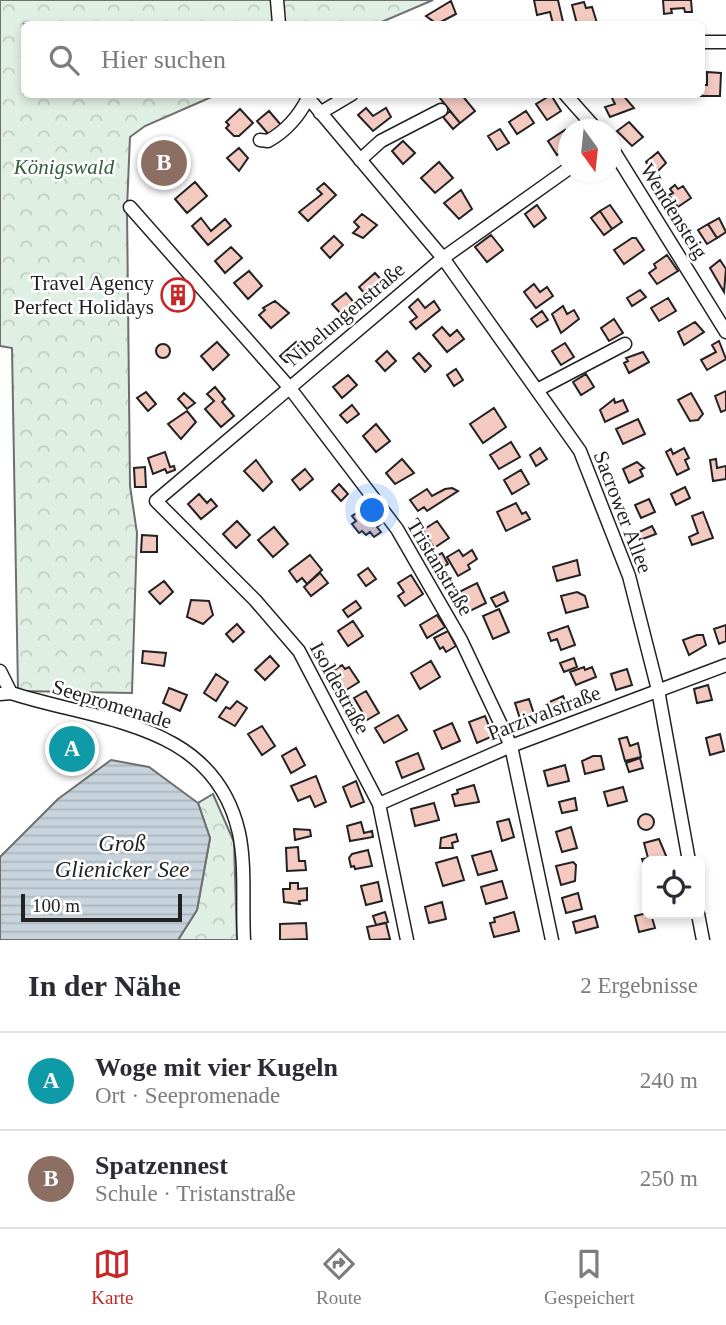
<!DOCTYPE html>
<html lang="de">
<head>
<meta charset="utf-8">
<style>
  :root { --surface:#fff; --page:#f2f2f3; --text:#2b2b33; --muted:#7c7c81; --line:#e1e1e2; --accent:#c62828 }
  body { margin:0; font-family:"Times New Roman",serif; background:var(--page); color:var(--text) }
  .controls { position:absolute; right:21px; bottom:21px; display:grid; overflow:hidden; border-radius:10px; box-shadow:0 4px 10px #0003 }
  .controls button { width:63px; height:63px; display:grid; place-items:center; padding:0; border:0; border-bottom:2px solid var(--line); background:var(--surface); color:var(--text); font:35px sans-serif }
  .compass { position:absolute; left:558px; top:119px; width:63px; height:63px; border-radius:50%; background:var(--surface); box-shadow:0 4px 10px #0003; rotate:165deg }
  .scale { position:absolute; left:21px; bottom:18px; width:161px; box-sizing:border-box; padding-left:7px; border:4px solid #222; border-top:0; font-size:19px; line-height:24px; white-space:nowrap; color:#222; -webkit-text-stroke:5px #fff; paint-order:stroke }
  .you { position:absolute; left:373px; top:511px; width:24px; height:24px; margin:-18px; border:5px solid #fff; border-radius:50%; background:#1a73e8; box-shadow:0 0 0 10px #1a73e833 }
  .badge { display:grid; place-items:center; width:46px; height:46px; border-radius:50%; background:var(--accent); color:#fff; font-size:23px; font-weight:700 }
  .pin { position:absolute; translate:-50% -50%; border:4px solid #fff; box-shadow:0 2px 7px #0006 }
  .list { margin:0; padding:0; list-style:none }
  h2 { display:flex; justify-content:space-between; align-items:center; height:91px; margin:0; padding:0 28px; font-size:30px }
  h2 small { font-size:23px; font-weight:400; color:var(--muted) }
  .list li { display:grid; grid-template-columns:46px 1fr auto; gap:21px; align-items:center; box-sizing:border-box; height:98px; padding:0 28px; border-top:2px solid var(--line) }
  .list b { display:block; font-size:26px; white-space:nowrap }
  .list p { margin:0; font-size:23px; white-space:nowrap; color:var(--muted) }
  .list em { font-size:23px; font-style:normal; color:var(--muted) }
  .icon { flex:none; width:38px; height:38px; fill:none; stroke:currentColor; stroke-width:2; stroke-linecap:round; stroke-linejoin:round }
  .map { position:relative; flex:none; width:726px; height:940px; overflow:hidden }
  .search { position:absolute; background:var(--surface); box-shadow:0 4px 10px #0003; left:21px; right:21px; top:21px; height:77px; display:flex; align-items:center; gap:18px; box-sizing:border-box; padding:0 24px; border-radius:10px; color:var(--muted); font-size:26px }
  .sheet { height:287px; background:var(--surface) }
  nav { display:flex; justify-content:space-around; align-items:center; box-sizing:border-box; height:98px; border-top:2px solid var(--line); background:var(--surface); font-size:19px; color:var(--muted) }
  nav a { display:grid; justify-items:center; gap:4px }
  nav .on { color:var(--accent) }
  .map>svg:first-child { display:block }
  .forest { fill:url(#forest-crowns); stroke:#6f6f6f; stroke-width:2 }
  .water { fill:url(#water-rules); stroke:#6f6f6f; stroke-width:2 }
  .building { fill:#f3c9c0; stroke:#222; stroke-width:2 }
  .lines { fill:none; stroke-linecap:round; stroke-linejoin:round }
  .minor-casing { stroke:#222; stroke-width:15 }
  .minor { stroke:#fff; stroke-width:12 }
  .labels { text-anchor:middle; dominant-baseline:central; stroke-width:5; stroke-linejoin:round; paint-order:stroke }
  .park-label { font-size:21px; font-style:italic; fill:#2f5e38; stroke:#fff }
  .street-label { font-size:21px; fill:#222; stroke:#fff }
  .poi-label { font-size:21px; fill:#222; stroke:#fff; text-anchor:end }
  .water-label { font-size:23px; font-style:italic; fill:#222; stroke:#fff }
</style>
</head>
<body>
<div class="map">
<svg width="726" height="940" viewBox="0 0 726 940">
  <defs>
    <pattern id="forest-crowns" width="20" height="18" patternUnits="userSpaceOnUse" patternTransform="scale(1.75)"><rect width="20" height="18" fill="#e0efe3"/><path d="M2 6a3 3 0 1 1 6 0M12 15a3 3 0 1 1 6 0" fill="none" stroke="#c0cdc2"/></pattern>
    <pattern id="water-rules" width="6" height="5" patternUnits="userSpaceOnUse" patternTransform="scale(1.75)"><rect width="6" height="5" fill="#c7d3dd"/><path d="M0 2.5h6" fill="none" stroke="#abb5bd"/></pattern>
  </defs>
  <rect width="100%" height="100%" fill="#fff"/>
  <path class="forest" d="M0 0H433L377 24H24V94L216 95 145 126 130 137 127 208 130 486 137 533 132 693 18 691 12 348 0 346Z
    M213 794 234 842 237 940H178L197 910 210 838 198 803Z"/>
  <path class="water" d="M111 760 149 767 198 803 210 838 197 910 178 940H0V857L58 799Z"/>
  <path class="building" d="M534 0H558L563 22 553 24 550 12 537 15Z
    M663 0H691L692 12H685L684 8 671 9 672 13 664 14Z
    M451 1 456 14 437 24 426 16Z
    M584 2 586 8 592 7 597 23 577 24 572 5Z
    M707 72 721 73 720 96H691L702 94V85H707Z
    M444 94H461L475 111 460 123 440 98Z
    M610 94H622L634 108 610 117 605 107 615 104Z
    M551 95 561 111 547 120 536 104Z
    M366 108 373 116 386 108 391 117 373 131 358 115Z
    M240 109 253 123 239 136H234L226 128 229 125 226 122Z
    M269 111 281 125 270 136 257 121Z
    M450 111 460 123 453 129 443 117Z
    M526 111 534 123 517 134 509 122Z
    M629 122 643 137 632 146 617 131Z
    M500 129 509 143 497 150 488 136Z
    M565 130 568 147 557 155 548 141Z
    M403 141 415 153 403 164 392 151Z
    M239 148 248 158 239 171 227 158Z
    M179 151 177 179 165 180 164 170H155L156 178 149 179 148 154Z
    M658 152 666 163 655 174 646 162Z
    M439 162 453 178 435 193 421 178Z
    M195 182 207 196 187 213 175 199Z
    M324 183 336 195 308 221 299 212 322 194 317 189Z
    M675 185 678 189 683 186 691 198 678 207 669 195 673 193 670 189Z
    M461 190 472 209 459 219 444 203Z
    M537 205 546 218 534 227 525 214Z
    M610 205 622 222 612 229 600 211Z
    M600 211 612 229 604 235 591 218Z
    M362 214 377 225 363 238 353 233 359 227 354 222Z
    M201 218 211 231 225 219 231 226 208 245 192 226Z
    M719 218 726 232 717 238 708 224Z
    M708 224 717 238 707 244 698 230Z
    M491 235 503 250 487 262 475 247Z
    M334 236 343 245 330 258 321 248Z
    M632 238H636L644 250 624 264 614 250Z
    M231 247 242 258 225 273 215 261Z
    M667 255 678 271 657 284 649 273 656 268 654 264Z
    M720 260 726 269 724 292 710 268Z
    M249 271 262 286 248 299 234 283Z
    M375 273 387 286 370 300 359 287Z
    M181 282 187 289 183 292 187 297 172 310 164 301Z
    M534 284 540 292 547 287 553 296 536 308 524 292Z
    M640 290 646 297 632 306 627 298Z
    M346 293 356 305 343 316 332 304Z
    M668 298 676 311 659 321 651 308Z
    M418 299 425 308 434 301 440 310 416 329 410 322 417 317 409 307Z
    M275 301 289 313 271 328 259 315 265 310 263 308Z
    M563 306 567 314 574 310 579 319 561 333 552 314Z
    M542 311 548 320 537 327 531 319Z
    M614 319 623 333 609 341 601 328Z
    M695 322 704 332 684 345 678 332Z
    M442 327 450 336 457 330 464 339 447 352 433 335Z
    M719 341 726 359 707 370 701 360 716 352 712 345Z
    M217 342 229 355 213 370 201 356Z
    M296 342 300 352 291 362H286L280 356Z
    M565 343 574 357 561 365 552 351Z
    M156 351a7 7 0 1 1 14 0a7 7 0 1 1-14 0Z
    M387 351 396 361 385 371 376 361Z
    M643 352 649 362 629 373 624 363 628 361 626 358Z
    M419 353 431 366 425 372 413 358Z
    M456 369 463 380 454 386 447 375Z
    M586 374 594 387 581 395 573 382Z
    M348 375 357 385 342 398 333 387Z
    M215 387 225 399 222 402 234 416 221 427 205 409 214 401 207 394Z
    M726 391V410L721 412 715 396Z
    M146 392 156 404 148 411 137 398Z
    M184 393 195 403 187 409 178 399Z
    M691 393 703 414 698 420 690 421 678 400Z
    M614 399 615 403 623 400 628 411 605 422 600 410Z
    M352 405 359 414 347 423 340 415Z
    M494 408 506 427 483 443 470 424Z
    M187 411 196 422 181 439 168 424Z
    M638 419 645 434 623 444 616 429Z
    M376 424 390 441 376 452 363 436Z
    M511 442 520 457 499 469 490 455Z
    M540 448 547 459 536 466 530 455Z
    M684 448 689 458 685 460 689 469 677 475 666 452 671 449 673 454Z
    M165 452 170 467 174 466 175 470 167 473 165 469 153 474 148 458Z
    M402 459 414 473 395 484 386 473Z
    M716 459 717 468 726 466V479L713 481 710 460Z
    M256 460 272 482 263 491 244 471Z
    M637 462 644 468 640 470 643 476 629 483 623 469Z
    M145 467 146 487H135L134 468Z
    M305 469 313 479 300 490 292 480Z
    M521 470 529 484 512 494 504 480Z
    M339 484 348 494 341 501 332 491Z
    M685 487 690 498 676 505 671 494Z
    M452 488 458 491 427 511 424 507 418 511 410 500 427 489 432 496 445 489Z
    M199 494 207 503 211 499 217 506 201 519 188 504Z
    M649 499 655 512 641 518 635 505Z
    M516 503 522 514 526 512 530 519 506 531 497 512Z
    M367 506 381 524 377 527 381 532 374 537 370 532 366 535 362 531 359 533 352 524 356 521 352 516Z
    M703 512 713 538 692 545 689 537 698 533 692 516Z
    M237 521 250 535 236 548 223 534Z
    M437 521 449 538 434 548 423 530Z
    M652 526 656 534 640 540 637 533Z
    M274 527 288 544 273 557 258 540Z
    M142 535 157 536V552H141Z
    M459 550 463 556 472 550 477 559 468 565 470 569 458 576 447 557Z
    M442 553 448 564 436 571 430 559Z
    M310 555 322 570 307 584 302 578 297 582 289 571Z
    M577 560 580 575 557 581 553 567Z
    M368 568 376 579 366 586 358 575Z
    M320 573 328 583 311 596 304 587Z
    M411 575 423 594 405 606 398 596 404 592 398 583Z
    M164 581 173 592 160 604 149 592Z
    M477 583 486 603 466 613 457 593Z
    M504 592 508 601 496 607 491 598Z
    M577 592 585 596 588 607 566 613 561 596Z
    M191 600 209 601 213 615 203 624 187 617Z
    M356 601 361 608 348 617 343 610Z
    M499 609 509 632 493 639 483 616Z
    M437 615 445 627 427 638 420 625Z
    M353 621 363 636 348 646 338 631Z
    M237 624 244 632 233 642 226 634Z
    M726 625V641L719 644 714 629Z
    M568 626 575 645 561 650 557 639 551 641 548 633Z
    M448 631 456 646 446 652 443 647 440 649 434 638Z
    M697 635H703L706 645 689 655 683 640Z
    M143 651 166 653 164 666 142 663Z
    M270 656 279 666 265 680 255 670Z
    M574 658 577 667 564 672 560 663Z
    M431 661 440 677 420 689 411 673Z
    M342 665 345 669 349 667 359 682 343 692 330 673Z
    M584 667 585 670 592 667 596 677 576 685 570 672Z
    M627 669 632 685 616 690 611 674Z
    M216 674 228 682 216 701 204 693Z
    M708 685 712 700 697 703 694 689Z
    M169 688 187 695 180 711 163 703Z
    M366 691 379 713 367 720 354 698Z
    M563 696 567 706 550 712 547 703Z
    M529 699 535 717 521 722 515 703Z
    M237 701 247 708 235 726 219 717 226 707 230 709Z
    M398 715 407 730 384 743 375 728Z
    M485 716 493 736 477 743 469 722Z
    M452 723 460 741 442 749 434 731Z
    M262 726 275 746 262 755 248 734Z
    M720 734 724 751 710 755 706 738Z
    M627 737 630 746 638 743 641 757 625 761 619 739Z
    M296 748 305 765 291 773 282 756Z
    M418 753 424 769 402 778 396 762Z
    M593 756H601L604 769 585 774 582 761Z
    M640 758 643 768 629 772 626 763Z
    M565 765 569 781 548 786 544 771Z
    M316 776 326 802 315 807 310 796 298 801 291 786Z
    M356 781 364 802 351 807 343 787Z
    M474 785 479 802 455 806 452 795 458 793 457 790Z
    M623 787 627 801 608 806 604 792Z
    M575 798 577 810 562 813 559 802Z
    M434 803 439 820 415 826 411 809Z
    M638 822a8 8 0 1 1 16 0a8 8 0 1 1-16 0Z
    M509 819 514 837 502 841 497 822Z
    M361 822 364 833 372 831 373 837 350 841 347 826Z
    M571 827 577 848 562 852 556 832Z
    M294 829 310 830 311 836 295 840Z
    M456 834 458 841 452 843 453 848H440L441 838Z
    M659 839 667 858 644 864 642 859 648 858 644 843Z
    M298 847 299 861H305L306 870 287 871 286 848Z
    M368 850 372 866 355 869 354 866 351 867 349 858 352 854Z
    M491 851 497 870 478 875 472 856Z
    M457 857 464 880 443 886 436 863Z
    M573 862 576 865 575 881 561 885 556 866Z
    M502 881 507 898 486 904 481 887Z
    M378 882 382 901 366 905 361 886Z
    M290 883H298V889L307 888V900L299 901 300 904 284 902 283 889H290Z
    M578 893 582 909 566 913 562 898Z
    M442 902 446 919 429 923 425 907Z
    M385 912 388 922 376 925 373 916Z
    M514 912 519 931 494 937 490 923 495 922 494 918Z
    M647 913 651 914 655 928 639 932 635 916Z
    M595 916 598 927 576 933 573 922Z
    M306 923 307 939 280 940V924Z
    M386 923 390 939 370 940 367 927Z"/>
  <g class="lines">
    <defs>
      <path id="minor" d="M277 0 279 24
        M702 42H726
        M305 94 443 258 580 451 629 576 658 690 689 861
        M565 94 597 130
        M320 113 352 94
        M260 140 268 141C286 131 299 116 308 98
        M610 145 726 332
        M360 160 381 141 441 110
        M130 207 289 387 397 529 461 640 511 746 552 940
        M537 390 625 344
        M0 671 11 693
        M0 694 11 693C101 722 214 722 239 833 246 866 242 905 244 940
        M379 804 511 746 726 665
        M698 914 703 940
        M407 940 379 804 299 651 255 600 156 501 443 258 568 169"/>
    </defs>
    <use href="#minor" class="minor-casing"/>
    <use href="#minor" class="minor"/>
  </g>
  <defs>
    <symbol id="building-ring" viewBox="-11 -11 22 22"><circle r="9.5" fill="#fff" stroke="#c62828" stroke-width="1.5"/><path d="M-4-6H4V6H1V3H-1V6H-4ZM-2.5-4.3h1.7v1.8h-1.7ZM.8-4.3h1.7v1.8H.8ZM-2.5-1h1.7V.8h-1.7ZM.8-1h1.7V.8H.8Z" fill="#c62828"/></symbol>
  </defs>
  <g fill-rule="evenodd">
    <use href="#building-ring" x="159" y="276" width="38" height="38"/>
  </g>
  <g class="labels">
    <g class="park-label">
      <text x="64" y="167">Königswald</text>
    </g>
    <g class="street-label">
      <text transform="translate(674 211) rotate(58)">Wendensteig</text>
      <text transform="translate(345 314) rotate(-40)">Nibelungenstraße</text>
      <text transform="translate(623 512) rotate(69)">Sacrower Allee</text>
      <text transform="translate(440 567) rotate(59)">Tristanstraße</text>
      <text transform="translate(340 688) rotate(61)">Isoldestraße</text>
      <text transform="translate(112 704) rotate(17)">Seepromenade</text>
      <text transform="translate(544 713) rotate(-21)">Parzivalstraße</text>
    </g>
    <g class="poi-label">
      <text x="154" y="283">Travel Agency<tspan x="154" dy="24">Perfect Holidays</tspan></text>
    </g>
    <g class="water-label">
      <text x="122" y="843">Groß<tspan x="122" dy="26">Glienicker See</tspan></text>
    </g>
  </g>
</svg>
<div class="controls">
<button><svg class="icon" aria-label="locate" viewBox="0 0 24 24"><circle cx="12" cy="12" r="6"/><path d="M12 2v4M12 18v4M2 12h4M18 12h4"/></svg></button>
</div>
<svg class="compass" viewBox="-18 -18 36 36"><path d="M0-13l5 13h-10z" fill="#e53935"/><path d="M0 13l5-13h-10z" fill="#7c7c81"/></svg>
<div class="scale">100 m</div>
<div class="you"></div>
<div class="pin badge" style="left:72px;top:749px;background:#0f9aa8">A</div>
<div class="pin badge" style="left:164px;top:163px;background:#8d6e63">B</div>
<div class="search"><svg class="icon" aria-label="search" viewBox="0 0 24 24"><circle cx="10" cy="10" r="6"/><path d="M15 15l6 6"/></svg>Hier suchen</div>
</div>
<section class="sheet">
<h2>In der Nähe<small>2 Ergebnisse</small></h2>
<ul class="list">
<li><span class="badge" style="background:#0f9aa8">A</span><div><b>Woge mit vier Kugeln</b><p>Ort · Seepromenade</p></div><em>240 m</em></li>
<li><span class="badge" style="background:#8d6e63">B</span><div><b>Spatzennest</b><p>Schule · Tristanstraße</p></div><em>250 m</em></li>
</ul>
</section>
<nav>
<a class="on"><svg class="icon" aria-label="map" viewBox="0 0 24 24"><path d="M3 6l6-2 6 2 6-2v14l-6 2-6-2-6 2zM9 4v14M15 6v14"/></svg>Karte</a>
<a><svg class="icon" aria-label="directions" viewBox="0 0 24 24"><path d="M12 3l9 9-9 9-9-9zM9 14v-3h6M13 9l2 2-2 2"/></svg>Route</a>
<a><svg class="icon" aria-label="saved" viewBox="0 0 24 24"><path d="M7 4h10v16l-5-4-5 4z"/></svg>Gespeichert</a>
</nav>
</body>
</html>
